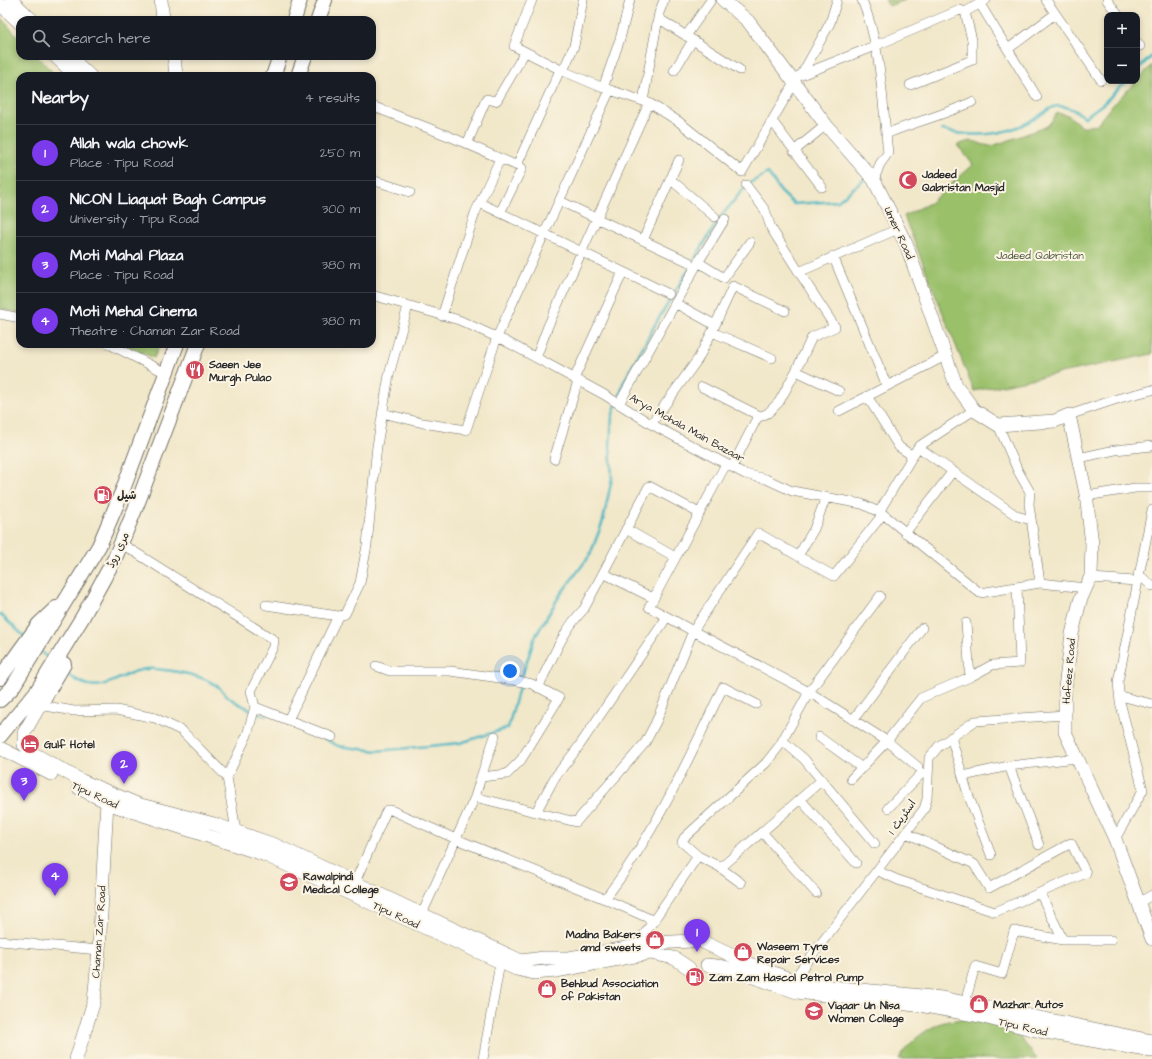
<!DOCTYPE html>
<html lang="en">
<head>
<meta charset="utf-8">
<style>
  :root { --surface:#171b24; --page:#20242c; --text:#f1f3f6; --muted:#9ea1a6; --line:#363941; --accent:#7c3aed }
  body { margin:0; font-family:"Architects Daughter","Playpen Sans Arabic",sans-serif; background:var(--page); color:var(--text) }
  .controls { position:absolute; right:12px; top:12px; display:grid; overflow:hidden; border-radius:8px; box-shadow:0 2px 6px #0003 }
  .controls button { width:36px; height:36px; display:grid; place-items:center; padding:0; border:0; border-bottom:1px solid var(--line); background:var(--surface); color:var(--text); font:20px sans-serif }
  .you { position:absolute; left:510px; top:671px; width:14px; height:14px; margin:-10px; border:3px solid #fff; border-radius:50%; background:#1a73e8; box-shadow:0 0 0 6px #1a73e833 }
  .badge { display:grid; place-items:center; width:26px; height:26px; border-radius:50%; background:var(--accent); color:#fff; font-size:13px; font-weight:700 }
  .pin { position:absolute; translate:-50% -33px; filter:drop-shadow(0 1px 2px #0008) }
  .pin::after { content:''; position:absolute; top:21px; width:14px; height:12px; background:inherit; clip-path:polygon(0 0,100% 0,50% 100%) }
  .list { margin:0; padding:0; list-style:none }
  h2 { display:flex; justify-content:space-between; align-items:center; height:52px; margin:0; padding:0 16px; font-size:17px }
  h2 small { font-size:13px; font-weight:400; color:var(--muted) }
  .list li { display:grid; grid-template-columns:26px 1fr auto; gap:12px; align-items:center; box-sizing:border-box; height:56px; padding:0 16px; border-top:1px solid var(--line) }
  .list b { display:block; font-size:15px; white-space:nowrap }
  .list p { margin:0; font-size:13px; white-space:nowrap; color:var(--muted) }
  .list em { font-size:13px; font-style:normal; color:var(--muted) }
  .icon { flex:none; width:22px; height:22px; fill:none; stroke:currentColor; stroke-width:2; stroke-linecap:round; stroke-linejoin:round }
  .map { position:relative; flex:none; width:1152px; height:1059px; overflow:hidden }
  .search { position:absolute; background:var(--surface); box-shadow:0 2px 6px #0003; left:16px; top:16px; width:360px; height:44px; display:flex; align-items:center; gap:10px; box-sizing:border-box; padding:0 14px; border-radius:12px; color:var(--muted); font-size:15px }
  .panel { position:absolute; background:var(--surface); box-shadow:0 2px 6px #0003; left:16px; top:72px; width:360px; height:276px; border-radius:12px }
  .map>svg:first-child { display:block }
  .green { fill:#9ac06b; stroke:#62764b }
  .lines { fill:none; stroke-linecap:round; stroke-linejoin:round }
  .stream { stroke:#48b6c2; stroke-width:2.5 }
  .street-casing { stroke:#706d62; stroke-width:10 }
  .secondary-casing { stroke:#706d62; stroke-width:14 }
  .primary-casing { stroke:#706d62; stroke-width:16 }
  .street { stroke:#fff; stroke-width:9 }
  .secondary { stroke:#fff; stroke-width:13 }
  .primary { stroke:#fff; stroke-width:14 }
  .labels { text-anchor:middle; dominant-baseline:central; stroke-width:4; stroke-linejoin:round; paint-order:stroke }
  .poi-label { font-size:11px; font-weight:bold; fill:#2b2b2b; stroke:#fcf5e5; text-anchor:start }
  .street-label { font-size:11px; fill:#2b2b2b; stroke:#fcf5e5 }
  .park-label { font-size:11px; fill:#4c583e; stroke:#fcf5e5 }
</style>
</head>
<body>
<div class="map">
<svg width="1152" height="1059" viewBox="0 0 1152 1059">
  <rect width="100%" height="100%" fill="#fcf5e5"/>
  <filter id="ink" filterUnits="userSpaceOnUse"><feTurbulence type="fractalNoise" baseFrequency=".025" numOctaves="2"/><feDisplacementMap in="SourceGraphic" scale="8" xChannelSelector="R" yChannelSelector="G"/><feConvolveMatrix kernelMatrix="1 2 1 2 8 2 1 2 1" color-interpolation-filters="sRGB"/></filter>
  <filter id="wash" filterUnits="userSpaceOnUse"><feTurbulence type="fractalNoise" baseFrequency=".012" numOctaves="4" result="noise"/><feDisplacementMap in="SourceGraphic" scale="16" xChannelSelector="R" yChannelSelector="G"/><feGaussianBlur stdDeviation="0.9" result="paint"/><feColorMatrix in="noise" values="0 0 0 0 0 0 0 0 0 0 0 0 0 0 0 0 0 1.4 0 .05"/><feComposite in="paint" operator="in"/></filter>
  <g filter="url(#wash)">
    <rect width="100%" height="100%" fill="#f1e7c9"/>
    <path class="green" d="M885 0H905L889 6Z
      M0 17 20 39V56H37L56 76H20V313L0 309Z
      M1152 65V354L974 391 904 216 930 203 973 165 958 145C977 137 974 144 991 146 994 146 1043 128 1047 126 1051 123 1054 117 1057 113L1068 115 1082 127 1096 125 1110 108Z
      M123 344H160L154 358Z
      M968 1018 995 1023 1019 1036 1037 1059H899C907 1043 925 1030 941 1023 949 1020 960 1020 968 1018Z"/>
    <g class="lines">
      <path class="stream" d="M1137 70 1152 56
        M942 130C973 138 1006 136 1034 119 1041 116 1050 106 1058 106 1069 106 1077 112 1085 117L1104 103 1126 81
        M748 184 768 173 781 192 794 204 838 201 867 177
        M694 260 719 219 745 187
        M620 395 623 383 656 323 692 264
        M0 614 25 637
        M40 651 50 660
        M65 672C105 706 119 666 155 669 172 670 203 675 217 686 222 689 225 695 230 698 236 703 244 706 251 710
        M521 679 535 637 560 595 590 555 603 521 612 478 610 446 612 417 616 405
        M256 713 266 716
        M319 736 338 746 377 751 460 743 508 728 520 684"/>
    </g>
  </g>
  <g filter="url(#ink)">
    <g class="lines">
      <defs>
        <path id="street" d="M532 0 514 46 563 71 601 87 649 103 678 121 742 172 794 83
          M862 0C882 48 882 101 888 153L880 164 874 180
          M1046 0 1101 80
          M1107 0 1118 15
          M980 4 1037 97
          M658 18 740 70
          M686 36 711 0
          M1137 42 1140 46
          M1008 49 1055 14
          M563 71 574 46 583 0
          M674 71 693 40
          M802 74 830 23 837 0
          M791 79 877 45 960 10 965 12 986 0
          M910 85 972 60V40L965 12
          M603 88 620 39 630 0
          M643 101 659 13 664 0
          M372 106 451 137 522 168 500 213
          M772 121 822 187
          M886 134C915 122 944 115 972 102
          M467 144 485 102 487 99 495 101 497 100 525 52
          M794 151 826 125
          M515 165H517L560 70
          M670 179 715 217
          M372 180 410 192
          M746 185 765 210 771 228 799 272 898 229
          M560 201 689 262
          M480 203 669 294
          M643 240 679 160
          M833 256 887 386
          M698 262 724 278 750 242
          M372 295 459 320 505 341 603 394 651 424 745 474 766 479 792 491 862 504 883 514 980 593 1040 583
          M675 303 715 325
          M0 314 20 318
          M442 316 475 213 500 159
          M712 332 733 286 785 311
          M109 344 166 373
          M536 358 548 326 649 103
          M796 371 812 337 835 327 799 272
          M574 379 623 272
          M702 387 760 416
          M867 396 899 447 913 456
          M619 404 696 266 725 219
          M839 411 945 356
          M382 413 423 423 466 430 497 337 610 90
          M1069 415 1120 398 1152 390
          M651 424 698 359 712 332 772 358
          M998 425 1018 471 1030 492 1029 504 1040 583 1086 588
          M918 447 1017 516 1031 520
          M1079 458 1115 450 1152 446
          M554 459 578 381
          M732 467 757 418 768 413 779 402 796 371 839 391
          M1086 496 1135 488H1152
          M826 497 814 529 798 556 758 533 693 631 809 692 887 741 918 767
          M879 512 918 447 974 410
          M626 529 675 557
          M905 533 953 471
          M122 544 274 640 273 647 251 691 255 707 247 735 227 777
          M798 556 834 576 883 514
          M603 573 653 598
          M1138 574 1152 586
          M1091 578 1137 581
          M266 605 338 616
          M966 623 970 677
          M376 666 390 671H450L514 680 532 684 559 698 521 760 507 774 481 777 475 797 422 914
          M538 688C551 661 563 630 584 609L649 486 699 513
          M1120 696 1152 704
          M40 705 74 711 116 710 155 718 182 731 227 777 236 831
          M255 707 332 737
          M288 720 338 616 345 614 360 583 367 545 377 446 389 375 408 306
          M853 720 922 628
          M819 737 862 768
          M951 737 968 794 991 855
          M783 741 804 759 875 844
          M1009 766 1039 845
          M963 776 1009 766 1077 758
          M481 777 495 736
          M851 779 887 741 921 698 970 677 992 665 1020 663 1017 587
          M475 797 576 822 645 743 656 722 693 631 649 607 726 464
          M800 799 856 863
          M888 808 922 773
          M536 812 555 777 577 749 667 617
          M762 832 816 893
          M1115 839 1143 790 1120 702 1118 682 1152 510
          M698 856 682 842 684 838 766 763 780 745 809 692 880 596
          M718 866 741 883
          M878 871 898 880 995 912 1086 873 1071 843 989 888 974 864 906 833
          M355 882 385 814 387 810H391L456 839 605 899
          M1040 893 1063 940
          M1138 903 1152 895
          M655 921 605 899C655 834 688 760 723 687L756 704
          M0 941 99 950
          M636 946 698 856 718 866 725 864 822 780
          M793 980 924 809 927 799 929 758 939 746 975 721 1065 715
          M965 1003 975 966 1002 974 1014 931 1063 940H1111
          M483 1059 500 963"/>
        <path id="secondary" d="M11 0 32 20
          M161 0 163 20
          M723 0 748 21 826 125 874 180 906 244 956 385 974 410 998 425 1055 421 1069 415 1086 494 1092 544 1091 576 1080 601 1072 634 1065 688V732L1115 839 1152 939
          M0 4 20 23
          M55 56 76 76
          M69 56 90 76
          M174 56 176 76
          M40 705 24 733V745L34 754 82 781 137 804 214 824 275 845 521 961 544 958H569L655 943 691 941
          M0 748 51 774
          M79 788 113 805 263 854 516 969 534 973 556 971 650 953 674 958 689 968
          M703 942 752 965 793 980 831 987 942 998 1152 1041
          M707 965 724 967 797 992 925 1006 975 1015 1040 1031 1152 1051
          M76 1059 94 1001 99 950 107 802"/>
        <path id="primary" d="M294 20 300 0
          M318 20 325 0
          M273 76 280 56
          M298 76 305 56
          M0 678 39 624 56 608
          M0 700 12 688 99 546 122 492 177 344
          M40 705 64 664
          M0 736 37 691 82 618 115 558 138 502 198 344"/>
      </defs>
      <use href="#street" class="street-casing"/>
      <use href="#secondary" class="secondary-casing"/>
      <use href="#primary" class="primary-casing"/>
      <use href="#street" class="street"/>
      <use href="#secondary" class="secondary"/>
      <use href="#primary" class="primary"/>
    </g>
  </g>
  <defs>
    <symbol id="mosque-disc" viewBox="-11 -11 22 22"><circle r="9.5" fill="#d1495b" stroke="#fcf5e5"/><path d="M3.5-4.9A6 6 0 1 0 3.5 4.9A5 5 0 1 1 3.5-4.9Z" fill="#fff"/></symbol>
    <symbol id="restaurant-disc" viewBox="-11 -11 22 22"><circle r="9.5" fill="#d1495b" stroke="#fcf5e5"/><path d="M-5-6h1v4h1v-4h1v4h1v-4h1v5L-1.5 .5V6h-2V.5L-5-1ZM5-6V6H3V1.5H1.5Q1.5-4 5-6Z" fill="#fff"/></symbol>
    <symbol id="fuel-disc" viewBox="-11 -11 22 22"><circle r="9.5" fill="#d1495b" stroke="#fcf5e5"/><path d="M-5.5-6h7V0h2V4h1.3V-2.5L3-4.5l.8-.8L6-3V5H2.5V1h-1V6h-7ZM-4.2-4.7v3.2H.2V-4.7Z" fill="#fff"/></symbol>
    <symbol id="hotel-disc" viewBox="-11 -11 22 22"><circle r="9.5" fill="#d1495b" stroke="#fcf5e5"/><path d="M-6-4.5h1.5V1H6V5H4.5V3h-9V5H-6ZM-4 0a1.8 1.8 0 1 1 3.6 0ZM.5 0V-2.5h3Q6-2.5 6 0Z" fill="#fff"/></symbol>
    <symbol id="university-disc" viewBox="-11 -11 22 22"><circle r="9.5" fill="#d1495b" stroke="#fcf5e5"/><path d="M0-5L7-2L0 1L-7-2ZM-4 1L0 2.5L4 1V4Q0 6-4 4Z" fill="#fff"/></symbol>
    <symbol id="shop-disc" viewBox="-11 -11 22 22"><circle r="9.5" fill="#d1495b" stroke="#fcf5e5"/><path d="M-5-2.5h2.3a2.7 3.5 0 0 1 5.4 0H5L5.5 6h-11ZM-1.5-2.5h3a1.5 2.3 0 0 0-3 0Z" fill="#fff"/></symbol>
  </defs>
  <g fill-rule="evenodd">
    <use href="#mosque-disc" x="897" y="169" width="22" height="22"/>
    <use href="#restaurant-disc" x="184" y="359" width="22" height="22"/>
    <use href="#fuel-disc" x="92" y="484" width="22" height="22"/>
    <use href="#hotel-disc" x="19" y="733" width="22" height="22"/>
    <use href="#university-disc" x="278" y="871" width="22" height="22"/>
    <use href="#shop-disc" x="644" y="929" width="22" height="22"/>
    <use href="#shop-disc" x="732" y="941" width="22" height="22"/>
    <use href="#fuel-disc" x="684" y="966" width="22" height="22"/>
    <use href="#shop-disc" x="536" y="978" width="22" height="22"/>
    <use href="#shop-disc" x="968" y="993" width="22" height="22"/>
    <use href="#university-disc" x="803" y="1000" width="22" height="22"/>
  </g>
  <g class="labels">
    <g class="poi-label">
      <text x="922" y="174">Jadeed<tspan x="922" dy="13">Qabristan Masjid</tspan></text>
      <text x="209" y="364">Saeen Jee<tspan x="209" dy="13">Murgh Pulao</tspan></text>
      <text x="117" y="495">شیل</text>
      <text x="44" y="744">Gulf Hotel</text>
      <text x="303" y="876">Rawalpindi<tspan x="303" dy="13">Medical College</tspan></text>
      <text x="641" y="934" text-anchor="end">Madina Bakers<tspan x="641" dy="13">amd sweets</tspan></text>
      <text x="757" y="946">Waseem Tyre<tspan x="757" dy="13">Repair Services</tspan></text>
      <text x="709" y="977">Zam Zam Hascol Petrol Pump</text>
      <text x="561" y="983">Behbud Association<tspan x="561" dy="13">of Pakistan</tspan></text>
      <text x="993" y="1004">Mazhar Autos</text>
      <text x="828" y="1005">Viqaar Un Nisa<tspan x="828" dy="13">Women College</tspan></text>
    </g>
    <g class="street-label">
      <text transform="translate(899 233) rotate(65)">Umer Road</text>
      <text transform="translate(687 428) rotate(29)">Arya Mohala Main Bazaar</text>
      <text transform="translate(118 550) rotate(-65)">مری روڈ</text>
      <text transform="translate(1069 671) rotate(-85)">Hafeez Road</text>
      <text transform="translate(95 795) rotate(25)">Tipu Road</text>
      <text transform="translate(902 817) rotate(-55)">اسٹریٹ 1</text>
      <text transform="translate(396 915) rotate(25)">Tipu Road</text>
      <text transform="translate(99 932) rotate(-86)">Chaman Zar Road</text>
      <text transform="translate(1023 1027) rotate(13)">Tipu Road</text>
    </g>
    <g class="park-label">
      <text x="1040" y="255">Jadeed Qabristan</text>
    </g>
  </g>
</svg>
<div class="controls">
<button>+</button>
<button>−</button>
</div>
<div class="you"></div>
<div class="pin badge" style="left:697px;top:952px">1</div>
<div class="pin badge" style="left:124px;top:784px">2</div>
<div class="pin badge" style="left:24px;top:801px">3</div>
<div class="pin badge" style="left:55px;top:896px">4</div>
<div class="search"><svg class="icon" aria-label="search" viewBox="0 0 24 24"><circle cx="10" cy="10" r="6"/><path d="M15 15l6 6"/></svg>Search here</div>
<section class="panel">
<h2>Nearby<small>4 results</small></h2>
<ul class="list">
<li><span class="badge">1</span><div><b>Allah wala chowk</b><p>Place · Tipu Road</p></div><em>250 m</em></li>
<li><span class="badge">2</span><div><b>NICON Liaquat Bagh Campus</b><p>University · Tipu Road</p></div><em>300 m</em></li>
<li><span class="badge">3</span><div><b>Moti Mahal Plaza</b><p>Place · Tipu Road</p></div><em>380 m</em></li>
<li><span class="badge">4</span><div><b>Moti Mehal Cinema</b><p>Theatre · Chaman Zar Road</p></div><em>380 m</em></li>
</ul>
</section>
</div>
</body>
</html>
